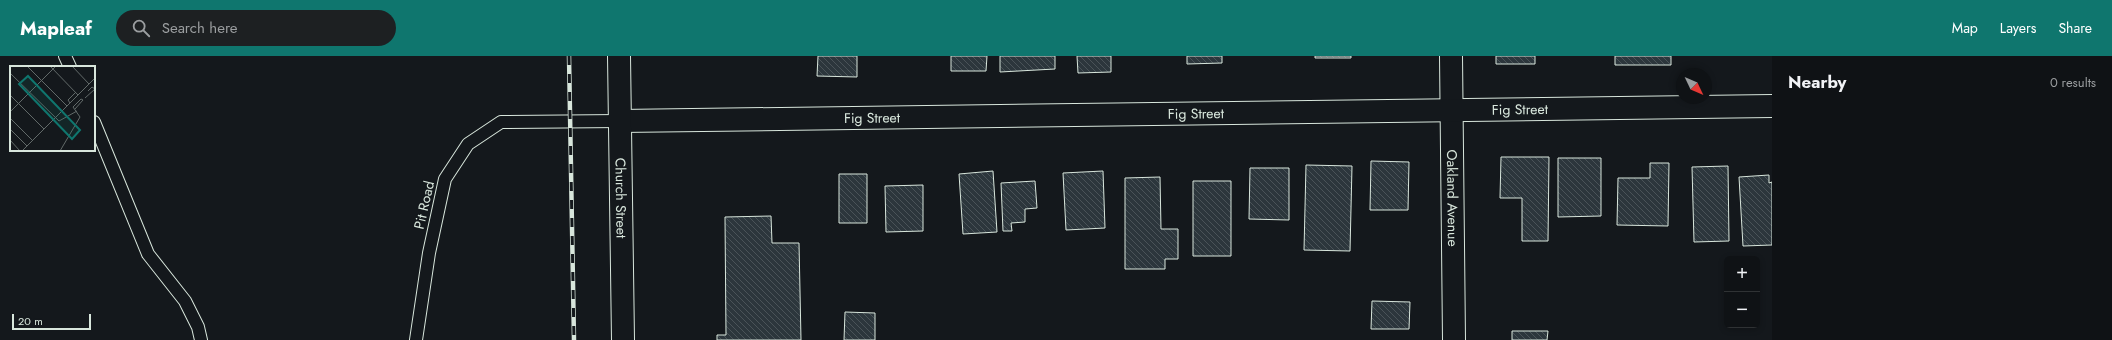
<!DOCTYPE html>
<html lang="en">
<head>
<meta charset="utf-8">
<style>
  :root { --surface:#0f1215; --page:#1d2022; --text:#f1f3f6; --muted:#9b9ea0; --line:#2f3234; --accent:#0f766e }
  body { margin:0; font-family:Jost,sans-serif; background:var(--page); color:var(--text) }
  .controls { position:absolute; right:12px; bottom:12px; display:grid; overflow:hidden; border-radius:6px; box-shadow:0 2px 6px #0003 }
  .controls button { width:36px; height:36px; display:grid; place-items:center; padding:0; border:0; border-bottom:1px solid var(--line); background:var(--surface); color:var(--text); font:20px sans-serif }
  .compass { position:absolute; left:1676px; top:12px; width:36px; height:36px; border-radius:50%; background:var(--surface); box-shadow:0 2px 6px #0003; rotate:134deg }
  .scale { position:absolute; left:12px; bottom:10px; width:79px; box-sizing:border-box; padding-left:4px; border:2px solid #d8e6dc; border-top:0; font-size:11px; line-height:14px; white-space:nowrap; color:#d8e6dc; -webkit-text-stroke:3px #14181c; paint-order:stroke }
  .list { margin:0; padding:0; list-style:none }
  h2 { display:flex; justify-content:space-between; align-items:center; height:52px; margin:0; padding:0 16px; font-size:17px }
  h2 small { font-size:13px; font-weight:400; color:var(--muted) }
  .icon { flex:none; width:22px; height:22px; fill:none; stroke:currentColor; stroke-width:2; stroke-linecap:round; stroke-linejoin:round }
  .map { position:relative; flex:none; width:1772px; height:284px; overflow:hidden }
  header { display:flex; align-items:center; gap:24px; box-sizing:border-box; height:56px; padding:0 20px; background:var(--accent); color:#fff }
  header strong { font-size:19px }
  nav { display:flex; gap:22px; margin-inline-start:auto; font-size:14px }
  .search { width:280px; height:36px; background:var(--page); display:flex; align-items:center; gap:10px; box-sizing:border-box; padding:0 14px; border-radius:22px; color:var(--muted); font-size:15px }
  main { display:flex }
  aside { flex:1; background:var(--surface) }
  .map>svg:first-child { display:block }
  .building { fill:url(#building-back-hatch); stroke:#d8e6dc }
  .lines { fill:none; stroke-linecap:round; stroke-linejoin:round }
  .lane-casing { stroke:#d8e6dc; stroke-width:14 }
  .street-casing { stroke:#d8e6dc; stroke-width:24 }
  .secondary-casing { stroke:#d8e6dc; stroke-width:24 }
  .lane { stroke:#14181c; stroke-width:12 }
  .street { stroke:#14181c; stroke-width:22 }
  .secondary { stroke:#14181c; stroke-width:22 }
  .rail-casing { stroke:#d8e6dc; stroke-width:4.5 }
  .rail { stroke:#14181c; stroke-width:3; stroke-dasharray:9; stroke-linecap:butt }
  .labels { text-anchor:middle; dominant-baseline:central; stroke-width:3; stroke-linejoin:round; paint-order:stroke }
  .street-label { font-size:14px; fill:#d8e6dc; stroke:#14181c }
  .inset-road { fill:none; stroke:#626a69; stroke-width:1 }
  .view { fill:#0f766e; fill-opacity:0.15; stroke:#0f766e; stroke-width:2 }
  .inset-edge { fill:none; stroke:#d8e6dc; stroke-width:2 }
</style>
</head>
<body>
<header>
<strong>Mapleaf</strong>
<div class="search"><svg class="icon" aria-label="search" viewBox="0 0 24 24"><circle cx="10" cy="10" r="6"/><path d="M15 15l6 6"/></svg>Search here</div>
<nav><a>Map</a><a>Layers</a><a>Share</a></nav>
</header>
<main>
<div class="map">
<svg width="1772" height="284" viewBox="0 0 1772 284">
  <defs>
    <pattern id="building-back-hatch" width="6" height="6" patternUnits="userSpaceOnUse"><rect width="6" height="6" fill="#2c363c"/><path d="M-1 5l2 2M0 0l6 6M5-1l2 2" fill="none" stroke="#4a5358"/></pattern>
  </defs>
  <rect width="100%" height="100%" fill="#14181c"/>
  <path class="building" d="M818 0H857V21L817 20Z
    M951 0H987L986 15H951Z
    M1000 0H1055V13L1000 16Z
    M1077 0H1111V16L1078 17Z
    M1187 0H1222V7L1187 8Z
    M1315 0H1351V2H1315Z
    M1496 0H1535V8H1496Z
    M1615 0H1671V9H1615Z
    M1501 101H1549L1548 185H1522V142H1500Z
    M1558 102H1601V160L1558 161Z
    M1371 105 1409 106 1408 154H1370Z
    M1650 107H1669L1668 170 1617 169 1618 122H1650Z
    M1306 109 1352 110 1350 195 1304 194Z
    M1728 110 1729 185 1694 186 1692 111Z
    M1250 112H1289V164L1249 163Z
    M993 115 997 176 963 178 959 118Z
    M1103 115 1105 172 1066 174 1063 117Z
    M839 118H867V167H839Z
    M1769 119V127L1772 126V189L1743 190 1739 121Z
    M1160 121 1161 173H1178V203H1165V213H1125V122Z
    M1035 125 1037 152 1025 153V166L1011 167 1012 175H1003L1001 127Z
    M1193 125H1231V200H1193Z
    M923 129V175L886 176 885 130Z
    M771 160 772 187H799L801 284H717V279H726L725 161Z
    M1372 245 1410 246 1409 273H1371Z
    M845 256 875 257V284H844Z
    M1512 275H1548L1547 284H1512Z"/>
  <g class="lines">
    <defs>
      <path id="lane" d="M65 0 70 11
        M94 66 148 198 185 245 198 271 201 284
        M416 284 429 197 445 123 468 88 501 66 620 65"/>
      <g id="street">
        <path id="s1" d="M1451 0 1454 284"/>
        <path id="s2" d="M620 65 1772 50"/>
      </g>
      <g id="secondary">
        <path id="s3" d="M619 0 623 284"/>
      </g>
    </defs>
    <use href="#lane" class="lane-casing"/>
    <use href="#street" class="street-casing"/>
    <use href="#secondary" class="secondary-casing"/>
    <use href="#lane" class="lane"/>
    <use href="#street" class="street"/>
    <use href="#secondary" class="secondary"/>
    <defs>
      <path id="rail" d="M569 0 574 284"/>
    </defs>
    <use href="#rail" class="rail-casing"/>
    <use href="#rail" class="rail"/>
  </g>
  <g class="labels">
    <g class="street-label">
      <text stroke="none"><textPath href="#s2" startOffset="900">Fig Street</textPath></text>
      <text stroke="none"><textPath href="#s2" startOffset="576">Fig Street</textPath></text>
      <text stroke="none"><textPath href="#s2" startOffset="252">Fig Street</textPath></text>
      <text stroke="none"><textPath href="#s3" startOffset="142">Church Street</textPath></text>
      <text stroke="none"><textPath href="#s1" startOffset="142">Oakland Avenue</textPath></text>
      <text transform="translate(424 149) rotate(-77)">Pit Road</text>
    </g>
  </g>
  <g transform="translate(10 10)">
    <rect width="85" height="85" fill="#14181c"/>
    <path class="inset-road" d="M17 0 57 40M40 0 68 29M62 0 79 18M0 7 49 55 67 45M0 29 34 63M75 32 85 23 82 21 78 25M60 37 58 34 66 26M0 46 46 0M0 52 22 74M0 63 17 80M0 74 10 85M12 85 85 12M50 85 70 51 63 41 71 33 73 34 65 43"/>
    <path class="view" d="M18 10 70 64 62 73 9 18Z"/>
    <rect width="85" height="85" class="inset-edge"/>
  </g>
</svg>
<div class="controls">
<button>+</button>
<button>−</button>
</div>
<svg class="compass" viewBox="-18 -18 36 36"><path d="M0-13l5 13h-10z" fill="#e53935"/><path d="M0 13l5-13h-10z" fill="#9b9ea0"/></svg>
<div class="scale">20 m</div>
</div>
<aside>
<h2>Nearby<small>0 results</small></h2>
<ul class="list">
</ul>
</aside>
</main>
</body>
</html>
